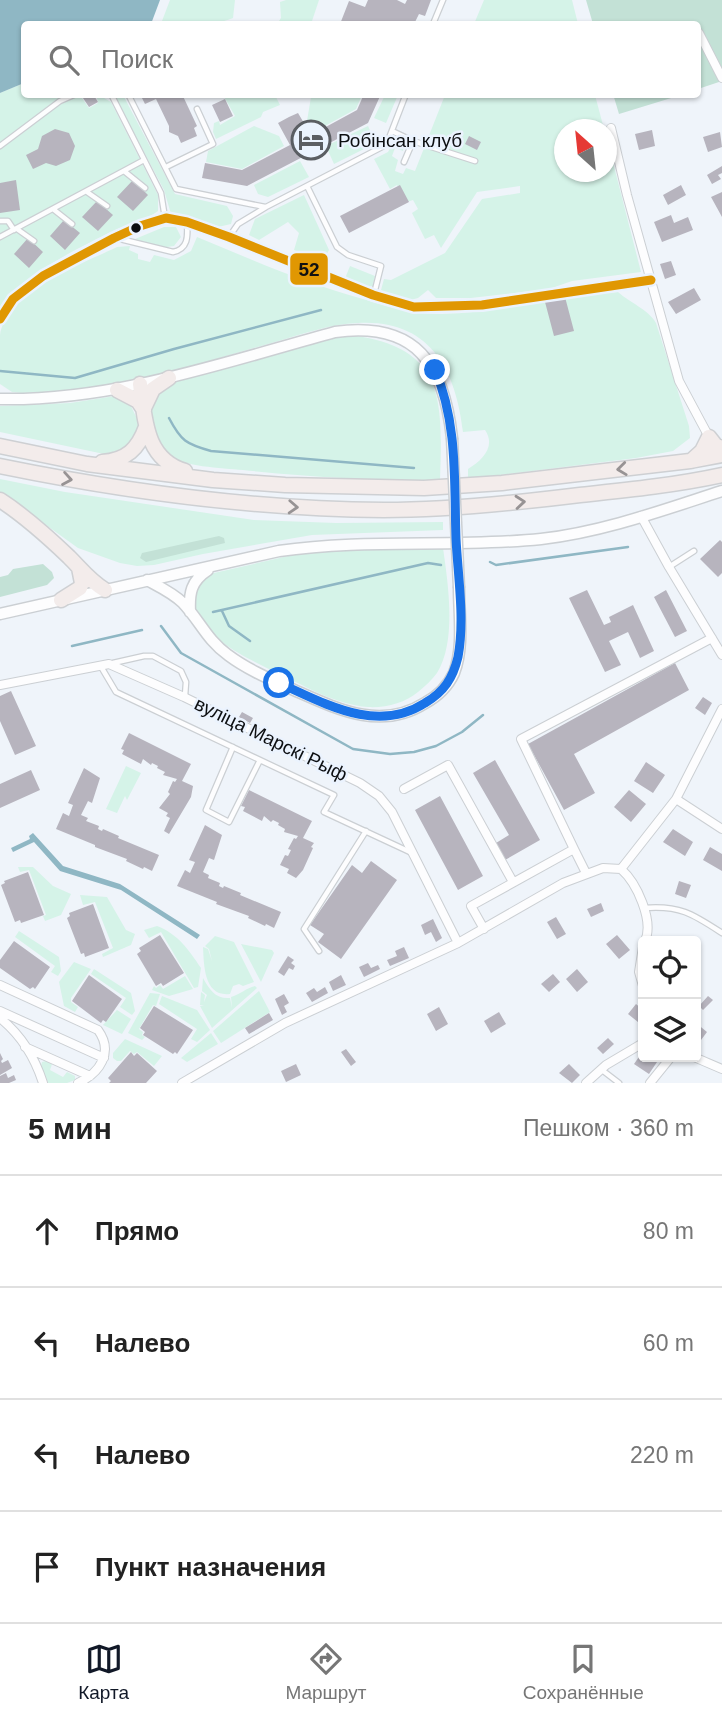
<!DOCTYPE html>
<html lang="ru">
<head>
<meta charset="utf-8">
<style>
  :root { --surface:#fff; --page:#f2f2f2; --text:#222; --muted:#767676; --line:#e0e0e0; --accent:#111827 }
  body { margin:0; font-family:Arial,sans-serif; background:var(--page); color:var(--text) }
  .controls { position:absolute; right:21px; bottom:21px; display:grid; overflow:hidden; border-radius:7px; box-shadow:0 2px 5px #0004 }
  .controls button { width:63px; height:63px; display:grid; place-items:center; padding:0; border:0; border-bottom:2px solid var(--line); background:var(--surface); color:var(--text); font:35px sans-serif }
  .compass { position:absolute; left:554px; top:119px; width:63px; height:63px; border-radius:50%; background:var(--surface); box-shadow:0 2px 5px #0004; rotate:333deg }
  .stop { position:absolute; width:21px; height:21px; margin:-16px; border:5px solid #1a73e8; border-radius:50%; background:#fff }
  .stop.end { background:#1a73e8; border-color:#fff; box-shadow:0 2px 7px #0008 }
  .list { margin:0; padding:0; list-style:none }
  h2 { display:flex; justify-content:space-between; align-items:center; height:91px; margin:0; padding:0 28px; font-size:30px }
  h2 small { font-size:23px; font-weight:400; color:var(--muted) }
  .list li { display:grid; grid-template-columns:46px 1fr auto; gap:21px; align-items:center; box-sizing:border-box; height:112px; padding:0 28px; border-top:2px solid var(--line) }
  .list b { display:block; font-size:26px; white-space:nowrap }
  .list em { font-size:23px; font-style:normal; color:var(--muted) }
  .icon { flex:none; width:38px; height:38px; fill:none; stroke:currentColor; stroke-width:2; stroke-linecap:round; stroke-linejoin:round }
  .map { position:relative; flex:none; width:722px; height:1083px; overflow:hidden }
  .search { position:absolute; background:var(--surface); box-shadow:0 2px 5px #0004; left:21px; right:21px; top:21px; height:77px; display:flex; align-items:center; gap:18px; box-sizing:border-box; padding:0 24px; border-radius:7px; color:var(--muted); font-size:26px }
  .sheet { height:539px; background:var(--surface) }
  nav { display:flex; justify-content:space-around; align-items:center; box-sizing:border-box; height:98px; border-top:2px solid var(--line); background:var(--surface); font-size:19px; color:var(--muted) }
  nav a { display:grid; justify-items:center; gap:4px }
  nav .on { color:var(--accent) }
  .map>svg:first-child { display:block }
  .green { fill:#d5f3e8 }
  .forest { fill:#c3e1d6 }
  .water { fill:#8fb7c4 }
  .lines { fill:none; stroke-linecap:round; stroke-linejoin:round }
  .stream { stroke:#8fb7c4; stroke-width:2.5 }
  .building { fill:#b7b4be }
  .lane-casing { stroke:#cbcfd3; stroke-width:7 }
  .street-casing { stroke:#cbcfd3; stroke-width:10 }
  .secondary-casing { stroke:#cbcfd3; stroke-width:13 }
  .highway-casing { stroke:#ced0d3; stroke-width:17 }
  .lane { stroke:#fdfdfe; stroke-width:4.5 }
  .street { stroke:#fdfdfe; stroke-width:8 }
  .secondary { stroke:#fdfdfe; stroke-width:10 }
  .highway { stroke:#f3eceb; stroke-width:14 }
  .secondary-bridge-casing { stroke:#cbcfd3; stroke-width:13; stroke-linecap:butt }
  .secondary-bridge { stroke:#fdfdfe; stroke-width:10 }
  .bus-1-casing { stroke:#ebf3fe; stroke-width:14 }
  .bus-1 { stroke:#e09702; stroke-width:9 }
  .oneway { stroke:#979394 }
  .route { stroke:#1a73e8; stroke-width:9 }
  .bus-dot { fill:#0c0e11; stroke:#ebf3fe; stroke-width:2.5 }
  .labels { text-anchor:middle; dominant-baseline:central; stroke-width:5; stroke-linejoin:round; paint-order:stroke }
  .poi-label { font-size:19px; fill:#0c0e11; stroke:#ebf3fe; text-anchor:start }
  .street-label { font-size:19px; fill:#0c0e11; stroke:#ebf3fe }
  .line-badge { stroke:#ebf3fe; stroke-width:2.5 }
  .pale-badge-label { font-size:19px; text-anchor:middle; font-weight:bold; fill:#111 }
</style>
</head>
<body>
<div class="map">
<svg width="722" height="1083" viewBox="0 0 722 1083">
  <rect width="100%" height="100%" fill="#eff4fa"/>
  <path class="green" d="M170 0H235L233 18C210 27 185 27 162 21Z
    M286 0H319L312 21 319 24H277L281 18 280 2Z
    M484 0H572L578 24H474Z
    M24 83V94L82 95V98L89 108 98 103 97 98H104L111 102 158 195V211C146 220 127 224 113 231 80 247 19 277 0 307V93Z
    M114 95H123L175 194 227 206 233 216 231 224 218 227 171 214 164 190Z
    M223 95H275L280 105 263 112 261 117 216 139 213 132 214 123 219 121 220 125 235 116Z
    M316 95V94L362 95 356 109 312 133 307 121 311 97Z
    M385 95H398L386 123 374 118Z
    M445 95H595L604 129 564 130V172H606L607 139 641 272 572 281 549 289 471 298H436L428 290 418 298 403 302 383 294 381 290 384 279 391 280 445 253 482 199 520 193V186L477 192 441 248 434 235 425 239 412 213 418 209 413 200 407 202 397 185 390 189 374 159 388 152 394 141 404 145 403 151 395 148 392 156 398 160 395 171 403 174 406 168 415 171Z
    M254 126 279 136 284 146 242 169 206 162 208 151Z
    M368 126 374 139 372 145 334 164 326 146Z
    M300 161 309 177 268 197 258 194 254 185Z
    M304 195 329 250 323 261 294 250 299 233 288 222 259 240 249 235 255 219Z
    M164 227H176L181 237 174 246 160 248 135 239Z
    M197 237C252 260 306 283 363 299 389 307 414 315 442 314 501 313 559 296 618 292 629 302 649 310 656 323L689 426 690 438 673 451 636 458 468 479V469C483 460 496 446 485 430L463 432C456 370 430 319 358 323 330 324 303 334 275 342 231 354 187 369 142 379 102 389 61 393 21 393L12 392 0 384C0 368 0 350 0 335 8 289 80 265 117 247L130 246 129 250 138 254V259L150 262 154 255 174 260 191 251Z
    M350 266 375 276 373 286 366 287 348 281 346 276Z
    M356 336C448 349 442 406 440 482 374 480 309 477 243 470 221 468 183 467 165 454 154 446 146 412 152 400 156 394 162 389 166 384L336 337Z
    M115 396 130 404 139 423C135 444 124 450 104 454L0 432V406L70 403Z
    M0 479 65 492 254 520 336 523 443 522V530L312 535 203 554 154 565 137 566 120 563 78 548 0 492Z
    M443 548C448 583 457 641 437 673 432 680 425 686 418 692 405 703 386 708 368 707 337 705 307 687 279 674 250 659 210 643 196 611 188 594 200 581 214 573L297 554 332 550Z
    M126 766 141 773 127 800 125 796 117 813 106 809Z
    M18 867H33L53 886 71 894 61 915 45 921 43 916 46 915 29 870 20 872Z
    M80 895 107 897 126 930 135 934 131 945 103 957 102 954 113 948 95 902 83 905Z
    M157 926C178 934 189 950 201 968L198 987 194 988 161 932 149 938 144 930Z
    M19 931 59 957 61 971 58 976 51 972 55 966 15 937Z
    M215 936 234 942 254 982 243 986 239 984 233 986 230 994C204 997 204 966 203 947L208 949 212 961 209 949 205 946Z
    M241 944 272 950 274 953 261 982Z
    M74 962 91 969 71 998V1002L78 1007 75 1012 64 1006 59 982Z
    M94 969 131 993 135 1011 132 1015 120 1007 126 998 91 974Z
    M185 976 193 989 169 996 152 990 154 986 156 988 160 985 163 989Z
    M203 978C210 990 215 999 230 998L232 1008 231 997C241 994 246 988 255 986L257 988 212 1028 200 1006 204 1005H200L201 992 205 995 204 1002 207 995 202 991Z
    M259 991 270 1012 221 1043 213 1031Z
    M150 993 160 994 156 1006 153 1005 139 1029 143 1032 142 1035 145 1037 142 1040 128 1033Z
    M162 996 197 1010 210 1030 197 1042 191 1039 197 1029 159 1004Z
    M117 1010 131 1019 122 1034 103 1025Z
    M211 1033 218 1044 187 1062 181 1058Z
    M125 1039 162 1056 154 1066 137 1052 134 1054 130 1051 121 1061H117L113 1058V1053Z
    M46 1061 52 1064 50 1070 63 1077 67 1072 75 1076V1080L67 1083H48L41 1066 42 1062Z"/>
  <path class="forest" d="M586 0H722V81L698 89V24H593Z
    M613 94H681V95L619 114Z
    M219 536 224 538 225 543 146 562 140 558 142 553Z
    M43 564 52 572 54 578 47 585 0 597V577L8 575 13 569Z"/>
  <path class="water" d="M0 0H160L151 24H24V83L0 93Z
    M33 833 63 866 120 884 200 935 197 939 121 890 60 871 34 842 13 852 11 848 30 839 29 836Z"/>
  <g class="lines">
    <path class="stream" d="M0 371 75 378 174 349 321 310
      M169 418C181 441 186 444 211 451L414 468
      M490 562 496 565 628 547
      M222 611 229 626 250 641
      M213 612 428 563 441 565
      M161 626 181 653 353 749 390 754 414 752 436 746 462 732 483 715
      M72 646 142 630"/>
  </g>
  <path class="building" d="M368 0H397L405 4 407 0H431L425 16 419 14 414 24H340L349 1 365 7Z
    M88 94H93L98 102 89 107 83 98Z
    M140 94H182L197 126 194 128 197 136 181 143 178 136 169 132V126L156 99 145 104Z
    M364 94H381L368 123 247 186 202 178 205 163 242 170 290 145 278 123 289 117 298 113 311 135 357 110Z
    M225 99 233 116 220 122 212 105Z
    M55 129 69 133 75 146 70 160 56 166 46 163 33 169 26 155 38 149 42 136Z
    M652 130 655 146 639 150 635 134Z
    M720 132 722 147 708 152 703 137Z
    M469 136 481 142 477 150 465 144Z
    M722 166V173L718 175 721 179 712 184 707 175Z
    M16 180 20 210 0 213V183Z
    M133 180 148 195 133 211 117 197Z
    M400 185 409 202 349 233 340 216Z
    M681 185 686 195 668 205 663 195Z
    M722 192V217L711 197Z
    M97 201 113 215 98 231 82 217Z
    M671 215 674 223 688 217 693 230 662 242 654 222Z
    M64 220 80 233 65 250 50 236Z
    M28 238 43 252 29 268 14 254Z
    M671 261 676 275 665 279 660 264Z
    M694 288 701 300 676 314 668 302Z
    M565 297 574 331 554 336 545 302Z
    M720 540 722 542V573L718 577 700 559Z
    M587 590 604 625 611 622 609 617 633 605 654 651 640 658 628 632 609 641 621 665 605 672 569 598Z
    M666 590 687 631 675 637 654 597Z
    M675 663 689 690 574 754 595 793 564 810 528 744Z
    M11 691 36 746 15 755 0 721V696Z
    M703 697 712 703 705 715 695 708Z
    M242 712 253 718 250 723 239 717Z
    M129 733 191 764 182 781 193 786 191 797 169 834 164 831 170 818 166 816 168 813 159 808 170 794 168 792 173 781 175 782 177 779 163 775 165 772 157 768 158 766 152 763 151 765 143 759 141 764 122 754 124 750 121 749Z
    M495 760 540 840 505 860 496 843 509 835 473 773Z
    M646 762 665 775 653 793 634 781Z
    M84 768 100 778 92 803 88 801 81 815 88 818 86 821 99 826 98 829 102 831 103 829 119 836 118 838 159 855 152 871 144 867 143 869 126 861 127 859 95 847V845L56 829 63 813 69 816 73 805 68 803Z
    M31 770 40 790 0 808V784Z
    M249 790 312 821 303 838 314 843 311 847 313 848 303 870 296 878 287 873 289 869 280 865 285 855 288 856 291 850 288 849 294 838 296 839 298 836 284 832 285 829 278 825 279 823 273 820 271 822 264 816 262 821 243 811 245 807 241 806Z
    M629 790 646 804 631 822 614 807Z
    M440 796 483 876 458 890 415 810Z
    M205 825 222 835 214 860 209 858 203 872 209 875 208 878 220 883 219 886 223 888 224 886 241 893 240 895 281 912 274 928 266 924 265 926 248 918 249 916 216 904 217 902 177 886 185 870 190 873 195 862 189 860Z
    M673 829 693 842 685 856 663 842Z
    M710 847 722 854V871L703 860Z
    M371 861 397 880 341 959 318 942 324 934 310 925 352 865 362 873Z
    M28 872 44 915 21 923 20 920 15 922 1 885 5 883 4 881Z
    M679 881 691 885 686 898 675 894Z
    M601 903 604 911 591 917 587 909Z
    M93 904 109 948 85 957 84 953 81 954 67 918 70 916 69 913Z
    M556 917 566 934 557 939 547 922Z
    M433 919 442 938 436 942 431 932 425 935 421 925Z
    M160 935 184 973 163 986 161 983 156 986 137 954 141 951 139 948Z
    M617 935 630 950 619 959 606 944Z
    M14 941 50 967 35 989 33 987 30 989 0 968V960Z
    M404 947 409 958 390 966 387 960 397 956 395 951Z
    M288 956 294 960 291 963 295 966 293 970 289 968 284 976 278 972Z
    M368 963 371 968 378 965 380 969 364 977 359 967Z
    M577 969 588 982 577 992 566 979Z
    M553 974 560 982 549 992 541 984Z
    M89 975 122 999 106 1022 103 1020 101 1023 72 1001Z
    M341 975 346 985 333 991 329 982Z
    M325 987 328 993 312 1002 306 993 314 988 317 992Z
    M284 994 289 1003 284 1006 287 1012 282 1015 275 999Z
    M708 996 713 1000 703 1010 699 1006Z
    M636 1004 643 1010V1016L638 1022 628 1014Z
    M154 1006 193 1030 177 1054 175 1052 173 1054 143 1035 145 1032 140 1028Z
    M439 1007 448 1024 436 1031 427 1014Z
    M499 1012 506 1024 491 1033 484 1021Z
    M269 1013 273 1020 249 1034 245 1028Z
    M696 1023 707 1032 698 1044 696 1042Z
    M608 1038 614 1044 603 1054 597 1048Z
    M346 1049 356 1062 351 1066 341 1052Z
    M643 1051V1057H649L657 1062 649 1074 634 1064Z
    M131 1052 134 1056 137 1053 157 1071 146 1083H109L111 1081 108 1078Z
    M0 1053 3 1059 1 1061 2 1063 8 1060 12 1068 0 1075Z
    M296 1064 301 1075 286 1082 281 1071Z
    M569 1064 580 1075 572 1083 559 1073Z
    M6 1073 8 1078 14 1075 16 1080 9 1083H0V1076Z"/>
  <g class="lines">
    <defs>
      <path id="lane" d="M433 24 443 0
        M111 94 161 193 165 218
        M128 94 176 189 265 207
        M392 131 413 141 404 162
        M413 141 475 161
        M0 146 60 101 76 94
        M166 167 213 144 197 109
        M124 171 145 188
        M307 186 337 247 348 255 381 266 374 294
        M87 192 107 206
        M53 209 72 224
        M0 221H8L14 230
        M17 229 34 241
        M0 237 144 160
        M229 237 238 224 266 207 382 147 389 138 406 94
        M116 238 173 252C188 249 188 237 187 223
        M669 567 694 551
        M113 663 144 656H153L181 671 186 682 185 696
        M100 665 116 692 334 795 324 812 410 852
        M233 747 206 810 229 822 260 760
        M644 908C680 905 693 914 722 933
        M319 951 304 929 366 831
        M602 1070 619 1083"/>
      <path id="street" d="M699 33 722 78
        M611 128 627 195 679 381 709 437
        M0 319 13 299 43 276 114 238 140 226 166 218 187 222 229 237 373 295 414 307 482 305 651 280
        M641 516 669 567 722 655
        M0 685 109 664 184 697 360 783 379 796 392 812 458 943
        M404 789 448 765 513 882
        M676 799 722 829
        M574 849 521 739 712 638
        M621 869 676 799 722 709
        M621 869C637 883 654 921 645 941
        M484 929 471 906 574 849 586 873
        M643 947 639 972 643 986
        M0 985 98 1030C114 1052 100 1073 78 1083
        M0 1011 104 1058
        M0 1018C20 1034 35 1058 43 1083
        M25 1047 90 1076
        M694 1057 722 1069
        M182 1083 285 1023 458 943 563 883 603 868 621 869
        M586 1083 606 1065 643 1043
        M650 1083 671 1057"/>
      <path id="secondary" d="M0 399C115 401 225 362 335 332 417 321 444 365 452 438
        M147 580C160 587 173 593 183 603 200 621 207 640 228 655 248 670 272 680 294 690 337 709 381 731 425 703 438 696 448 686 454 673 464 647 459 615 459 588
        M190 612C189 593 191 581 208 570
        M0 614 279 551C366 538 454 548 541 539 603 532 663 510 722 491"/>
      <path id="highway" d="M140 384C145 419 145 459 185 471
        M117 390 138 401 144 410
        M144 408 153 389 169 378
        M0 446 87 464 213 480 285 485 424 488 502 483 690 461 722 455
        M691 461 702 451 709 437 716 446 722 448
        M102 462C127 460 138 449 146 427
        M0 466C127 492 254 509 384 510 449 510 515 503 580 495 627 490 676 485 722 475
        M0 500C25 516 47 536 69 557 81 569 90 581 105 590
        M61 600 80 588 82 583 79 568"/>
    </defs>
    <use href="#lane" class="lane-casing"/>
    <use href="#street" class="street-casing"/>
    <use href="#secondary" class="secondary-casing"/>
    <use href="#highway" class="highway-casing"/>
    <use href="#lane" class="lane"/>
    <use href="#street" class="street"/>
    <use href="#secondary" class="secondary"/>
    <use href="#highway" class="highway"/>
    <defs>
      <path id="secondary-bridge" d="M452 438 459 588"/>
    </defs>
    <use href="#secondary-bridge" class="secondary-bridge-casing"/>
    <use href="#secondary-bridge" class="secondary-bridge"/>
    <defs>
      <path id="bus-1" d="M0 319 13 299 43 276 114 238 140 226 166 218 187 222 229 237 373 295 414 307 482 305 651 280"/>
    </defs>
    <use href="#bus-1" class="bus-1-casing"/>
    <use href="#bus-1" class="bus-1"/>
  </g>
  <defs><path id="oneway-chevron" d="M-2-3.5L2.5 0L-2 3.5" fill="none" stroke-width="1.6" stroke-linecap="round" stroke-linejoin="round" transform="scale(1.75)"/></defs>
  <g class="oneway">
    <use href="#oneway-chevron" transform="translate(622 469) rotate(173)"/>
    <use href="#oneway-chevron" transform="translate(67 479) rotate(10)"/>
    <use href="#oneway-chevron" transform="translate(520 502) rotate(-5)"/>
    <use href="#oneway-chevron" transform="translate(293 507) rotate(3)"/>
  </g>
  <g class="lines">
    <path class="route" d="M279 683C326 704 377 734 425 703 444 692 453 678 458 657 465 620 458 577 456 539 454 483 458 423 435 370"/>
  </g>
  <defs>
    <symbol id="hotel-ring" viewBox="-11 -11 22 22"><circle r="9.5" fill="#ebf3fe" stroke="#5b5e63" stroke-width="1.5"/><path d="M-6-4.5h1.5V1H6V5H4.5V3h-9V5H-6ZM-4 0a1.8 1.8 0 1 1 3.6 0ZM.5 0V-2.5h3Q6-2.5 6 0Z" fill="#5b5e63"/></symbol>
  </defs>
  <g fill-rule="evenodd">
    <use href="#hotel-ring" x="289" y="118" width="44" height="44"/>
  </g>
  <circle class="bus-dot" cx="136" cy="228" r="6"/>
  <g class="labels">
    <g class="poi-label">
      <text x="338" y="140">Робінсан клуб</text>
    </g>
    <g class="street-label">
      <text transform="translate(271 739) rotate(26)">вуліца Марскі Рыф</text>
    </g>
  </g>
  <rect class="line-badge" x="289" y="252" width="40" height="34" rx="7" fill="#e09702"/>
  <g class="pale-badge-label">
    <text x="309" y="276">52</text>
  </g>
</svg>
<div class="controls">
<button><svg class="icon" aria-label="locate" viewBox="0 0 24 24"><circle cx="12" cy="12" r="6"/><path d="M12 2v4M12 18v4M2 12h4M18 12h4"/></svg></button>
<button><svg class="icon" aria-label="layers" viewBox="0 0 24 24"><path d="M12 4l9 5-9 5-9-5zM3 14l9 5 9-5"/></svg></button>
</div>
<svg class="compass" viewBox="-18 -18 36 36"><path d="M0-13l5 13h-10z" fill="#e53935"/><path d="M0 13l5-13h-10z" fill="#767676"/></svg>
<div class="stop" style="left:279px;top:683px"></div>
<div class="stop end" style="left:435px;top:370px"></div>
<div class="search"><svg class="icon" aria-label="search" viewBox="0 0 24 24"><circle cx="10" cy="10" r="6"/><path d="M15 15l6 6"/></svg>Поиск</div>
</div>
<section class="sheet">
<h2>5 мин<small>Пешком · 360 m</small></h2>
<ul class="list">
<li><svg class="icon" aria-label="ahead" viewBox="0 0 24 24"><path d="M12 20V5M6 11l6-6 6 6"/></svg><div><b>Прямо</b></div><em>80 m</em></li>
<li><svg class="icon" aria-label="left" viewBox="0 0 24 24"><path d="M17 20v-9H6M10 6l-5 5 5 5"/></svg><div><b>Налево</b></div><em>60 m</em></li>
<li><svg class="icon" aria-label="left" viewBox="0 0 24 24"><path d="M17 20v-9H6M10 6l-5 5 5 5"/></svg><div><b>Налево</b></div><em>220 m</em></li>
<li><svg class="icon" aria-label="arrive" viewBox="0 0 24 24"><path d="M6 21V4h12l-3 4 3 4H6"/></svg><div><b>Пункт назначения</b></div></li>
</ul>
</section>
<nav>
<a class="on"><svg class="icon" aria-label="map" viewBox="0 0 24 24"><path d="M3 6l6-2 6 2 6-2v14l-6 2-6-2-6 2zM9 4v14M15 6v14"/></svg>Карта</a>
<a><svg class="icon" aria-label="directions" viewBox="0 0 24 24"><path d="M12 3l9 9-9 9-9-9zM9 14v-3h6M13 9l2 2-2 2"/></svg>Маршрут</a>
<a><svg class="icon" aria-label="saved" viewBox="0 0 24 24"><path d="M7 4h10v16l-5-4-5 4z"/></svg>Сохранённые</a>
</nav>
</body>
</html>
